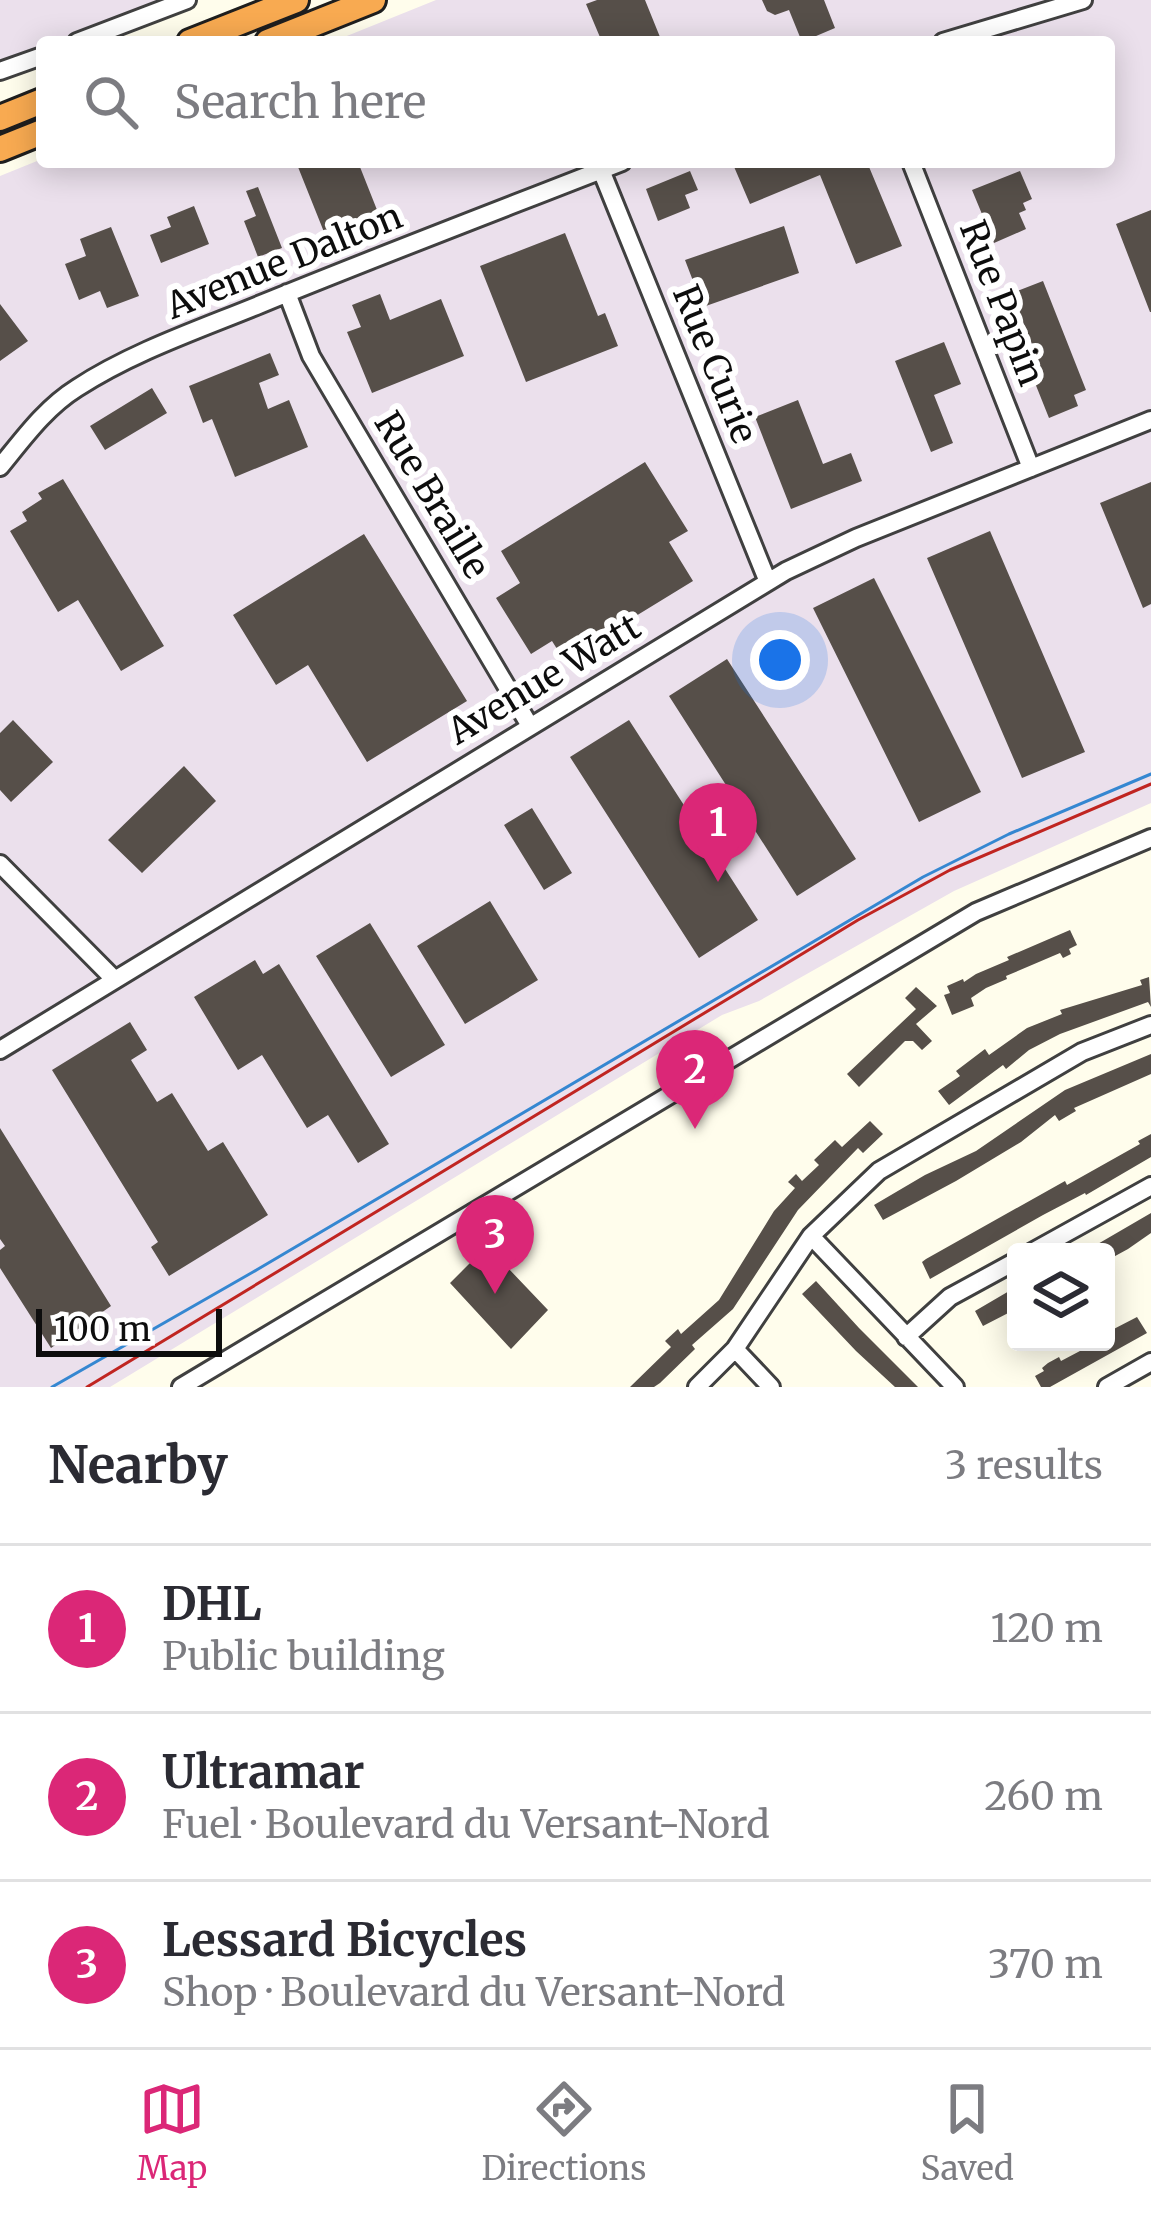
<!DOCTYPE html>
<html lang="en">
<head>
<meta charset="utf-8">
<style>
  :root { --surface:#fff; --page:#f2f2f3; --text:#2b2b33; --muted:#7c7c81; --line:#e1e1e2; --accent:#db2777 }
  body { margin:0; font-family:Merriweather,serif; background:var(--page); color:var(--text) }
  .controls { position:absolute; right:36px; bottom:36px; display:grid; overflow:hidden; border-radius:12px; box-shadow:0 6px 30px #0003 }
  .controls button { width:108px; height:108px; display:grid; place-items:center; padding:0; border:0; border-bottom:3px solid var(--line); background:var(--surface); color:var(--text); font:60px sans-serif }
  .scale { position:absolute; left:36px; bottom:30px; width:186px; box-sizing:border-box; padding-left:12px; border:6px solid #0d0d0d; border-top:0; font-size:33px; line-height:42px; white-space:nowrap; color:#0d0d0d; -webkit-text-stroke:9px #fff; paint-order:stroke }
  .you { position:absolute; left:780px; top:660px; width:42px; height:42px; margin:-30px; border:9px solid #fff; border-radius:50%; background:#1a73e8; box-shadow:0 0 0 18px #1a73e833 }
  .badge { display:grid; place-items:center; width:78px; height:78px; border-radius:50%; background:var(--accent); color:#fff; font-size:39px; font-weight:700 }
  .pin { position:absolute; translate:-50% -99px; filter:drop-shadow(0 3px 6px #0008) }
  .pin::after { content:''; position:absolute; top:63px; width:42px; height:36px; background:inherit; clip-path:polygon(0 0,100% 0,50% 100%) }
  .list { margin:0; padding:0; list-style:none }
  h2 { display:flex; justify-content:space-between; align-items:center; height:156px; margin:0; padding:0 48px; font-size:51px }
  h2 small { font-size:39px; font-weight:400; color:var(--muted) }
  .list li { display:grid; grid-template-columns:78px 1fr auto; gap:36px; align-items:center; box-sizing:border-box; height:168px; padding:0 48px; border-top:3px solid var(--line) }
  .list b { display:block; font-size:45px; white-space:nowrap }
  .list p { margin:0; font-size:39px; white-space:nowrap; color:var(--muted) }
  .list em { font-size:39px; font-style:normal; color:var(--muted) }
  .icon { flex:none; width:66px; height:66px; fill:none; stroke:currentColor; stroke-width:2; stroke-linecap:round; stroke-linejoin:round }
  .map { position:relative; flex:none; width:1151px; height:1387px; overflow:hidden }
  .search { position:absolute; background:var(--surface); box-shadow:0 6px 30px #0003; left:36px; right:36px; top:36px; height:132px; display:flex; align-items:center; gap:30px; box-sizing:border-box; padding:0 42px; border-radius:12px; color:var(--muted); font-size:45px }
  .sheet { height:660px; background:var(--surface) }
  nav { display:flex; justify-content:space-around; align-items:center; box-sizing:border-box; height:168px; border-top:3px solid var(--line); background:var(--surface); font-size:33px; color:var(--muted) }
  nav a { display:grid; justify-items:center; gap:6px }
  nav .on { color:var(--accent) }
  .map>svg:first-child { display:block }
  .industrial { fill:#ebe0ec }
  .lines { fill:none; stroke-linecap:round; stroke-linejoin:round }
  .stream { stroke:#3587d1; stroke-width:3 }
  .building { fill:#564f49 }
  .minor-casing { stroke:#404040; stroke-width:22 }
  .highway-casing { stroke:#1e1e1e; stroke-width:30 }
  .minor { stroke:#fff; stroke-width:16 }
  .highway { stroke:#f8aa51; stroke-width:24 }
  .rail { stroke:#c02521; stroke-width:3 }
  .labels { text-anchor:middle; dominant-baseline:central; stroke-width:12; stroke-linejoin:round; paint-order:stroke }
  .street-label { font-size:36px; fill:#0d0d0d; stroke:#fff }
</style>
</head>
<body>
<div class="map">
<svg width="1151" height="1387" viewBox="0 0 1151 1387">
  <rect width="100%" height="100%" fill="#fffdec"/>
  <path class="industrial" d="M0 0H165L57 42H42V48L0 64Z
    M436 0H1151V803L954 891 759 1001 722 1015 110 1387H0V176L42 159V162H1109V42H332Z"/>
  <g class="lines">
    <path class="stream" d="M52 1387 253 1272 923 877 1009 834 1151 774"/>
  </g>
  <path class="building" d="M597 0H645L662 42H602L586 4Z
    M762 0H824L835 28 802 42 789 10 775 15 767 11Z
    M296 162H355L357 168 360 167 381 220 328 242Z
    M732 162H867L902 246 856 264 820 175 750 204Z
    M690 171 698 190 685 195 690 208 658 221 646 189Z
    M1020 171 1032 199 1023 203 1026 210 1019 213 1026 229 994 243 972 190Z
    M258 187 282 248 258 257 244 221 256 216 246 191Z
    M194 206 209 244 161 263 150 235 171 227 167 217Z
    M1151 210V312H1150L1116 224Z
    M784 226 799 273 703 307 685 260Z
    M111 227 139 296 107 308 100 291 79 300 65 264 86 256 80 239Z
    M565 233 598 316 605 313 618 346 526 382 480 266Z
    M1043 281 1086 390 1074 395 1078 406 1049 418 1021 348 1032 344 1018 310 1008 314 1002 297Z
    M380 294 390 320 441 299 464 356 372 393 347 332 361 327 352 305Z
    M0 304 28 341 0 361Z
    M944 342 961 384 934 395 953 443 931 452 895 361Z
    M270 353 279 375 259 383 268 409 289 400 308 447 235 477 212 419 203 423 189 386Z
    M152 388 167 413 105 450 90 426Z
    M798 400 823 464 851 453 862 481 791 509 755 417Z
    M645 462 688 531 669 542 693 581 564 660 552 641 531 654 496 598 520 583 501 551Z
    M63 479 164 646 121 671 78 600 58 612 10 531 27 521 22 512 42 499 38 493Z
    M1151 482V604L1143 608 1100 503Z
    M990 531 1085 752 1022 778 927 558Z
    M364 534 467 701 367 762 308 665 276 685 233 615Z
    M874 578 981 792 919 822 813 608Z
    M727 659 856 859 797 896 669 696Z
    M13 720 53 762 11 802 0 790V733Z
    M629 720 758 920 699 958 570 757Z
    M184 766 216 801 142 873 108 840Z
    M532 808 572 873 544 890 504 825Z
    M490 901 538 980 465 1024 417 946Z
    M370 923 445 1045 391 1077 316 956Z
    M1070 930 1077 945 1069 949 1071 954 1063 958 1060 953 1006 976 1007 979 986 988 971 998 974 1006 952 1015 944 995 950 993 947 986 963 979 964 982 976 974 1009 960 1007 957Z
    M255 960 263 974 279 964 389 1144 358 1163 328 1115 307 1128 262 1055 238 1070 194 997Z
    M1149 977 1151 1007 1148 1002 1060 1034 1029 1050 1006 1069 1003 1065 949 1105 938 1091 960 1076 956 1071 985 1049 989 1055 1027 1028 1062 1014 1060 1010 1142 985 1140 980Z
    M916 987 937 1006 916 1024 932 1041 922 1050 913 1041H905L859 1087 847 1074 916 1009 905 998Z
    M130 1022 147 1050 131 1060 157 1102 172 1093 208 1151 223 1142 268 1215 169 1276 151 1247 158 1242 52 1070Z
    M1151 1054V1074L1074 1108 1076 1111 1059 1121 1055 1115 1021 1142 956 1181 883 1220 874 1205 925 1175 976 1151 1065 1090Z
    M870 1121 883 1134 863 1153 858 1148 798 1210 733 1309 692 1345 695 1349 660 1383 654 1387H630L671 1347 665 1341 678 1329 681 1334 719 1300 774 1211 795 1188 788 1182 796 1174 802 1181 819 1165 814 1160 835 1140 842 1147Z
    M0 1128 111 1306 51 1348 0 1268V1250L5 1246 0 1239Z
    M1151 1134V1157L1086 1195 1085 1193 1043 1215 930 1279 922 1262 926 1259 1065 1181 1067 1185 1140 1144 1138 1141Z
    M1151 1213V1233L1128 1249 1106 1261V1252H1084Z
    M487 1246 548 1310 511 1349 450 1283Z
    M816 1281 859 1328 918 1387H895L856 1351 802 1294Z
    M1016 1287V1309L983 1326 975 1311Z
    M1137 1317 1147 1333 1050 1387H1041L1035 1376 1044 1371 1042 1368 1048 1363 1059 1357 1061 1361 1097 1342H1106V1333Z"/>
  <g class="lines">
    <defs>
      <path id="minor" d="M77 42 187 0
        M943 42 1083 0
        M0 71 42 56
        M911 162 1031 468
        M601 170 768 582
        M287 293 311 356 530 726
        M0 467C23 439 45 408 77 388 132 352 200 329 261 304 381 255 502 209 622 162
        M0 864 114 979
        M0 1050 786 571 856 538 1151 420
        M811 1236 955 1387
        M1032 1252 1151 1186
        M906 1337 950 1297 1016 1261
        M735 1349 771 1387
        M181 1387 976 912 1151 838
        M697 1387 735 1349 811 1236 879 1171 1082 1052 1151 1025
        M1107 1387 1151 1362"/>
      <path id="highway" d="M190 42 296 0
        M268 42 373 0
        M0 118 42 101
        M0 149 42 132"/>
    </defs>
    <use href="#minor" class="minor-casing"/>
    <use href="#highway" class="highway-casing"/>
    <use href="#minor" class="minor"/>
    <use href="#highway" class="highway"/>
    <path class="rail" d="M87 1387 858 920 950 870 1151 784"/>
  </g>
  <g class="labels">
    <g class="street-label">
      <text transform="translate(284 261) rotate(-22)">Avenue Dalton</text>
      <text transform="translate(1002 303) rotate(69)">Rue Papin</text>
      <text transform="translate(715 364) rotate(68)">Rue Curie</text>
      <text transform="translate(432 495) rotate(59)">Rue Braille</text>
      <text transform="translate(544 679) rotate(-31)">Avenue Watt</text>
    </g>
  </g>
</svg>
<div class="controls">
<button><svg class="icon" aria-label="layers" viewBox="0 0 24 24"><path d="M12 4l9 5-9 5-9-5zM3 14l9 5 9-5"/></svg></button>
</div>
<div class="scale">100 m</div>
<div class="you"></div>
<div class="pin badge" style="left:718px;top:882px">1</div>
<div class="pin badge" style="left:695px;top:1129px">2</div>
<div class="pin badge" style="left:495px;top:1294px">3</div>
<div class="search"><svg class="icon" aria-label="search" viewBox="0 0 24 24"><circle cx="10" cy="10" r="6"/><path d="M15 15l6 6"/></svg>Search here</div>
</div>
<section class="sheet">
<h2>Nearby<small>3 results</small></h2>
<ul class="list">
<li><span class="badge">1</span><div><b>DHL</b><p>Public building</p></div><em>120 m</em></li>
<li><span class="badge">2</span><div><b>Ultramar</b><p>Fuel · Boulevard du Versant-Nord</p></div><em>260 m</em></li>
<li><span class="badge">3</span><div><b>Lessard Bicycles</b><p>Shop · Boulevard du Versant-Nord</p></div><em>370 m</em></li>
</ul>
</section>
<nav>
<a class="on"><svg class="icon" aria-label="map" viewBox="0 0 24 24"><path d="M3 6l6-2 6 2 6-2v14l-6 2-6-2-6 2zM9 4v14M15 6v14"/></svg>Map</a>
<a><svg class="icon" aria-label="directions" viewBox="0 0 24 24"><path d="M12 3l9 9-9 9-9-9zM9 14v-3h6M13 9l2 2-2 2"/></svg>Directions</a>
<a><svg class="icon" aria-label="saved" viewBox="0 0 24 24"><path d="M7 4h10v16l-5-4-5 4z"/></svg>Saved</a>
</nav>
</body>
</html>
